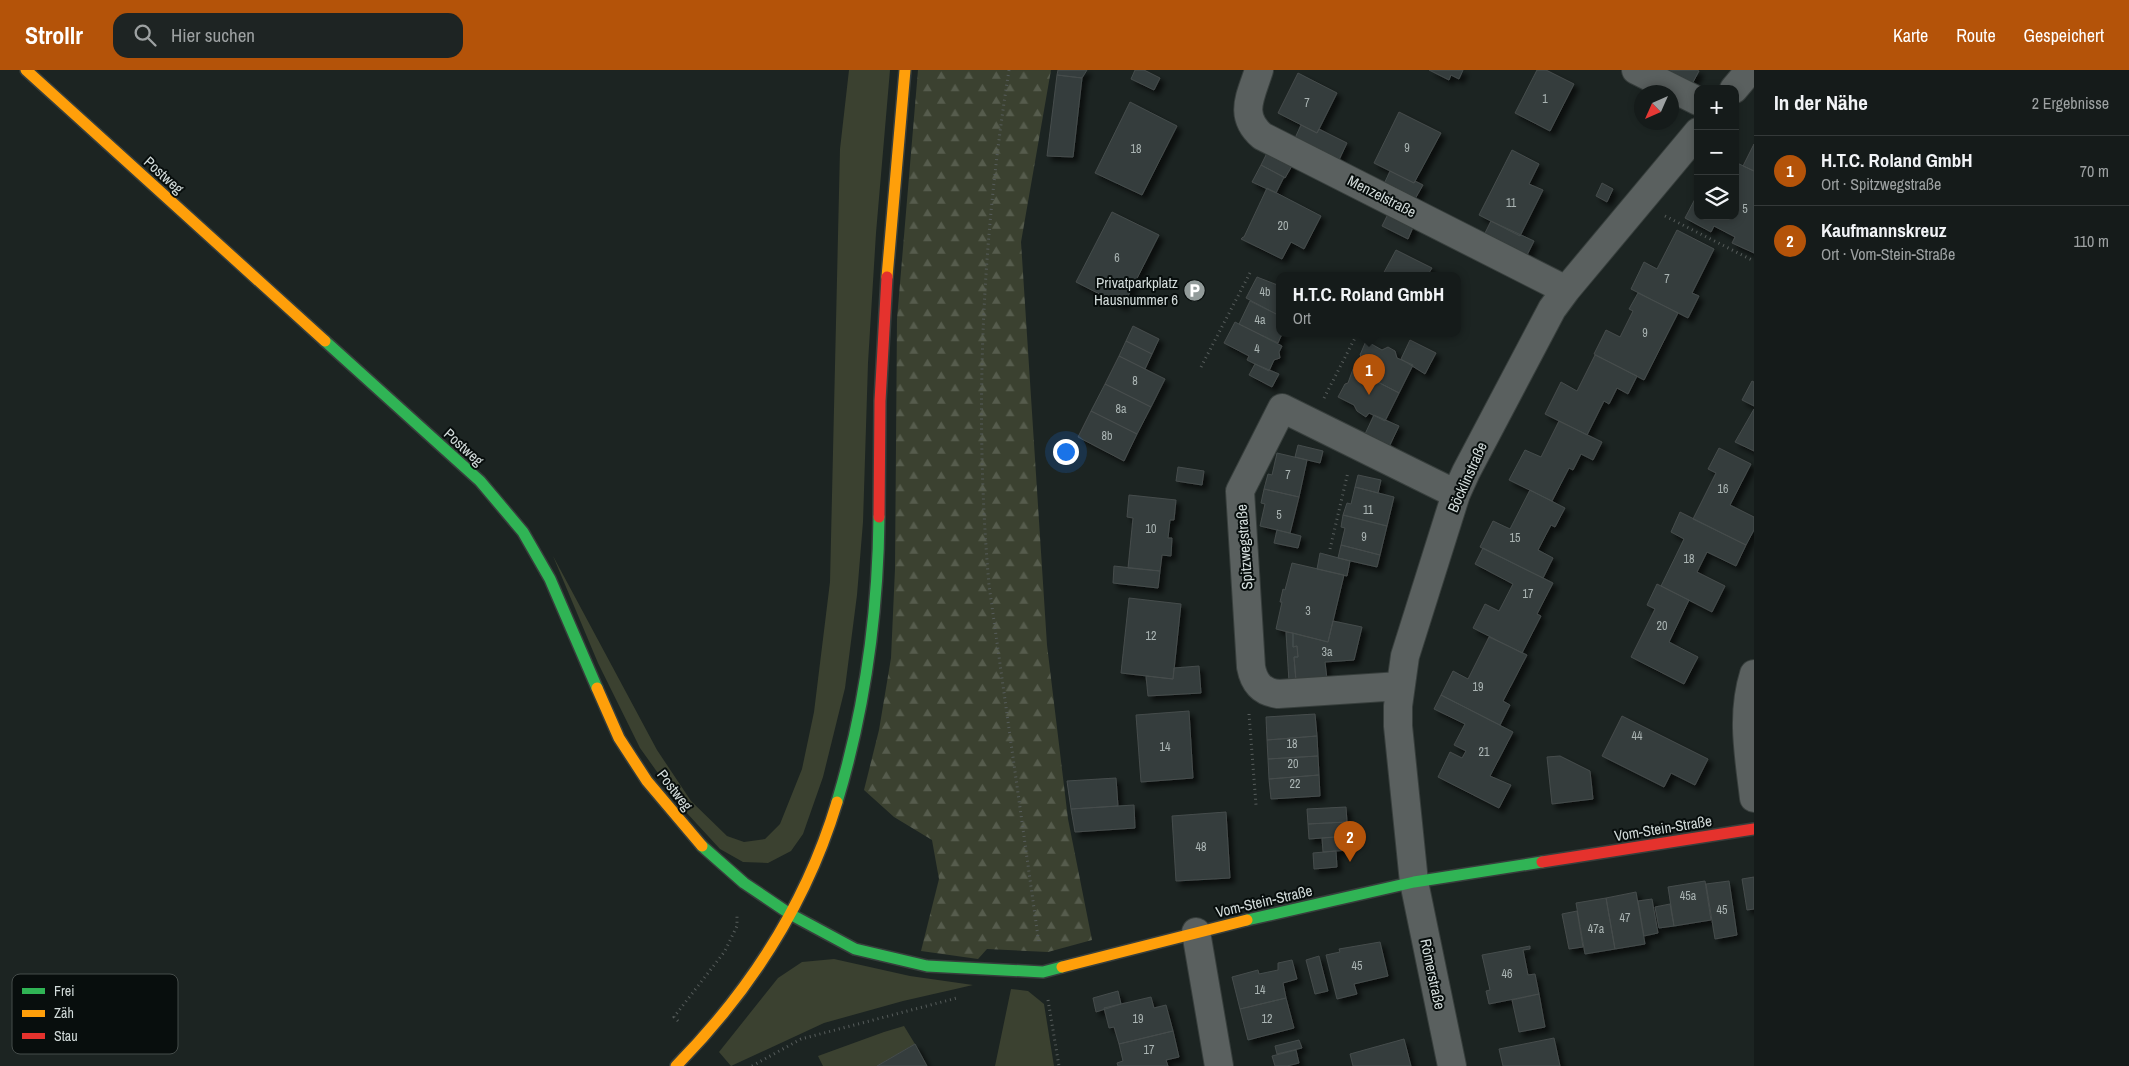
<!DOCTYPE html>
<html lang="de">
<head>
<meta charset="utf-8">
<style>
  :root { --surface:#151b1a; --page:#1e2423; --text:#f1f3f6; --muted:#9da1a2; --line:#343939; --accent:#b45309 }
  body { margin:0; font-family:"Archivo Narrow",sans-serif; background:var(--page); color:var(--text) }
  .controls { position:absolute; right:15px; top:15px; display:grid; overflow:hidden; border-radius:10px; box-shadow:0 2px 8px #0003 }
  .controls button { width:45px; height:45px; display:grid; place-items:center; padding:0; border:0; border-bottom:1px solid var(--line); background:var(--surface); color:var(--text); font:25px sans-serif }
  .compass { position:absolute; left:1634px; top:15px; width:45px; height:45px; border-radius:50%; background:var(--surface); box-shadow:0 2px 8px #0003; rotate:225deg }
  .you { position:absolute; left:1065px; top:381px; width:18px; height:18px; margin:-12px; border:4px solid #fff; border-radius:50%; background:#1a73e8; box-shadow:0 0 0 8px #1a73e833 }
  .badge { display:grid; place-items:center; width:32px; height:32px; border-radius:50%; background:var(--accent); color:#fff; font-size:16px; font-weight:700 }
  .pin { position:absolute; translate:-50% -41px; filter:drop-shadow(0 1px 2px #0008) }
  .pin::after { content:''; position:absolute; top:26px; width:18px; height:15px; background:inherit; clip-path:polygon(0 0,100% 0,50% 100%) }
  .popup { position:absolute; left:1276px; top:202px; width:185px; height:65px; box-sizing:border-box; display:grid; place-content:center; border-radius:10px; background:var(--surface); filter:drop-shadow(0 1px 4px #0005); font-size:16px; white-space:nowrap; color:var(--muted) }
  .popup b { font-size:19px; color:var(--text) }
  .popup::after { content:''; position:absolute; left:50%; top:100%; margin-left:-10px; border:10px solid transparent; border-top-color:var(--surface) }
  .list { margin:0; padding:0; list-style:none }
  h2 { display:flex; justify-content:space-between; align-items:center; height:65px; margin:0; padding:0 20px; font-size:21px }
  h2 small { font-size:16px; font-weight:400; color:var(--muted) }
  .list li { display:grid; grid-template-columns:32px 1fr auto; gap:15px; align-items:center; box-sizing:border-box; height:70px; padding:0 20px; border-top:1px solid var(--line) }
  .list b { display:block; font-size:19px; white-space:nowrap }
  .list p { margin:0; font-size:16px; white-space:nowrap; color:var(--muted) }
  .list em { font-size:16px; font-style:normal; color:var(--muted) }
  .icon { flex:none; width:28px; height:28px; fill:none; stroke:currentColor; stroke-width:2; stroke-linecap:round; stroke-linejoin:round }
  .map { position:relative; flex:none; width:1754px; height:996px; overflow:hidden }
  header { display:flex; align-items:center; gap:30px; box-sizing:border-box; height:70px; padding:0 25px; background:var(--accent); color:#fff }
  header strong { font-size:24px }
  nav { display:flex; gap:28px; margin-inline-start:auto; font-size:18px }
  .search { width:350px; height:45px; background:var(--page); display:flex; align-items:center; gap:12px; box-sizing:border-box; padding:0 18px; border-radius:15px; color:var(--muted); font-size:19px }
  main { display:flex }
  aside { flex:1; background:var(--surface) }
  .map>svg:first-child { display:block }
  .green { fill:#3b4130 }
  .forest { fill:url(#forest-firs) }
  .building { fill:#343e3d; stroke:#464c4c; filter:url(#shadow) }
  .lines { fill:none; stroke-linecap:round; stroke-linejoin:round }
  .street-casing { stroke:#373e3c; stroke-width:30 }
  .fast-casing { stroke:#373e3c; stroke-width:14 }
  .slow-casing { stroke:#373e3c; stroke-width:14 }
  .jam-casing { stroke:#373e3c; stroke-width:14 }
  .path { stroke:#575d5c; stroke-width:3; stroke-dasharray:1 4; stroke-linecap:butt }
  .street { stroke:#5a605f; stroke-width:28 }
  .fast { stroke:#30b455; stroke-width:11 }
  .slow { stroke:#ff9f0a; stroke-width:11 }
  .jam { stroke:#e5322d; stroke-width:11 }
  .labels { text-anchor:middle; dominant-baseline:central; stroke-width:4; stroke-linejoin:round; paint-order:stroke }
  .number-label { font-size:12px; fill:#aab4b3 }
  .street-label { font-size:15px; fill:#d2dbda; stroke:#080e0d }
  .poi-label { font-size:15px; fill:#d2dbda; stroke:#080e0d; text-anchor:end }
  .key { fill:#080e0d; stroke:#454c4a; stroke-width:1 }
  .key-label { font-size:14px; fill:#d2dbda }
</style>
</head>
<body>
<header>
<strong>Strollr</strong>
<div class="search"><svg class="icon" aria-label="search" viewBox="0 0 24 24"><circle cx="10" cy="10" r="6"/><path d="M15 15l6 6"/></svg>Hier suchen</div>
<nav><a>Karte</a><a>Route</a><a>Gespeichert</a></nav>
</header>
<main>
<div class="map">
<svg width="1754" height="996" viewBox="0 0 1754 996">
  <defs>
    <pattern id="forest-firs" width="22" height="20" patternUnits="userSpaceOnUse" patternTransform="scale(1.25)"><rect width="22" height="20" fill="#3b4130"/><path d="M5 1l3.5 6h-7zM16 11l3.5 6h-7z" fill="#565c4d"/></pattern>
    <filter id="shadow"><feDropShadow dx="4.5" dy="4.5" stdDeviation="2.5" flood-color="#0009"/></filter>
  </defs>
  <rect width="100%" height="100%" fill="#1c2422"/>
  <path class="green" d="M849 0H890L876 163 868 293 863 452 857 525 845 618 823 707 803 764 791 781 768 793 743 792 720 779 685 741 640 678 598 593 553 486 657 680 691 731 727 766 744 772 765 769 780 754 802 699 814 642 830 512 840 79Z
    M834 889 910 906 973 915 903 931 824 953 731 996 719 982 778 908 802 892Z
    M1011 919 1028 921 1044 934 1054 996H995Z
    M904 956 915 974 877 996H823L818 986 884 962Z"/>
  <path class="forest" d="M918 0H1051L1021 172 1047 575 1068 749 1092 870 1048 882 987 879 978 889 921 881 939 809 932 770 894 747 864 720 879 660 891 588 895 499 897 249Z"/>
  <path class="building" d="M1058 0H1087L1082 8 1057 5Z
    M1135 0H1144L1160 8 1154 20 1131 9Z
    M1429 0H1463L1459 9 1451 5 1449 10Z
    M1537 0H1546L1574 14 1550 61 1515 43Z
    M1669 0H1697L1699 1 1691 16 1667 4Z
    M1298 3 1337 23 1317 63 1278 43Z
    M1057 5 1082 8 1073 87 1047 86Z
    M1130 32 1177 56 1142 125 1095 103Z
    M1399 42 1441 63 1414 113 1374 93Z
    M1301 55 1317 63 1319 59 1347 73 1339 90 1295 68Z
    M1754 74V101L1743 96Z
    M1512 80 1539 94 1529 114 1543 120 1520 166 1479 145Z
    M1268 81 1293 94 1285 108 1261 95Z
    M1735 92 1754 101V183L1732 173 1735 167 1714 156 1711 162 1685 148 1695 129 1698 131V146H1735Z
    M1261 95 1284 107 1276 123 1252 112Z
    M1390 101 1414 113 1415 111 1423 115 1415 129 1384 114Z
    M1602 113 1613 119 1607 132 1596 126Z
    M1267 118 1321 146 1304 179 1291 172 1282 189 1241 169 1243 167H1244Z
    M1112 142 1159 165 1123 236 1076 212Z
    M1389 142 1414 155 1408 169 1382 156Z
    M1491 151 1534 171 1526 187 1484 165Z
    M1677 160 1714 179 1692 223 1699 226 1688 248 1631 219 1644 192 1657 199Z
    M1396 180 1432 198 1427 206H1382Z
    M1257 207 1280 216V246L1246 228Z
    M1638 223 1678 243 1644 310 1594 284 1606 260 1620 267 1633 241 1629 239Z
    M1250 231 1280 246V264H1287L1281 266 1278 273 1239 254Z
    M1235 252 1282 276 1279 282 1280 288 1274 290 1269 301 1247 290 1249 286 1224 273Z
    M1133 256 1159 269 1152 284 1126 271Z
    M1410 270 1436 283 1425 304 1401 289Z
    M1126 271 1152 284 1145 299 1119 286Z
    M1366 271 1382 280 1388 277 1395 281 1397 288 1413 295 1399 323 1353 299 1361 286 1360 285Z
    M1595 285 1637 306 1628 324 1617 318 1609 334 1604 331 1587 365 1545 344 1561 312 1577 321Z
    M1119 286 1165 309 1151 337 1105 314Z
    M1255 294 1279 304 1272 317 1249 305Z
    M1353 299 1399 323 1385 351 1369 343 1366 347 1357 341 1354 335 1338 327 1345 314 1348 313Z
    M1752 311 1754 312V336L1742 330Z
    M1105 314 1151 337 1137 364 1091 341Z
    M1754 339V381L1735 372Z
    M1091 341 1137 364 1124 391 1078 367Z
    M1374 345 1399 356 1389 377 1365 364Z
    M1559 351 1602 372 1593 390 1581 384 1573 400 1569 398 1552 431 1509 410 1525 380 1541 387Z
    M1298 375 1323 381 1320 393 1295 387Z
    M1719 378 1751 394 1730 435 1754 447V460L1746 475 1693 449 1716 403 1708 399Z
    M1277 383 1307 390 1299 427 1264 419 1268 404 1272 405Z
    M1178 397 1204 401 1202 415 1176 411Z
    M1358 405 1381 410 1378 423 1355 417Z
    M1355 417 1394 427 1387 456 1343 445 1347 433 1351 434Z
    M1264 419 1299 427 1290 463 1260 456 1265 434 1261 433Z
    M1530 420 1565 438 1555 457 1551 455 1538 480 1553 488 1543 508 1480 477 1493 451 1510 459Z
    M1129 425 1176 430 1174 450H1170L1168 468H1172L1171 486 1162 485 1160 501 1128 498 1133 448 1127 447Z
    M1680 442 1746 475 1736 496 1707 482 1697 502 1725 516 1712 542 1661 516 1684 469 1671 462Z
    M1343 445 1387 456 1380 485 1341 475 1345 458 1341 457Z
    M1277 460 1301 466 1298 478 1274 473Z
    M1341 475 1380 485 1377 497 1338 488Z
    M1483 478 1553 513 1537 544 1541 546 1522 583 1473 558 1485 534 1499 541 1513 514 1475 494Z
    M1320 483 1350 491 1347 506 1317 499Z
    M1292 493 1344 505 1328 572 1276 559 1282 532H1280L1283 519 1285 520Z
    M1114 496 1160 501 1158 518 1113 513Z
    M1657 514 1689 530 1669 572 1698 587 1684 614 1631 587 1655 539 1647 535Z
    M1129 528 1181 534 1173 609 1121 603Z
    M1333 551 1362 557 1354 590 1325 592 1327 609 1296 611 1294 587H1298L1297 576 1293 577V563L1328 572Z
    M1286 562 1293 563V577L1297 576 1298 587H1294L1296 611 1289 612Z
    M1489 567 1527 585 1503 631 1510 635 1500 655 1441 625 1453 601 1468 609Z
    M1199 596 1201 623 1148 626 1146 606 1173 609 1174 598Z
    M1441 625 1513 662 1490 706 1511 715 1499 738 1438 707 1450 682 1462 688 1466 681 1454 675 1465 654 1434 639Z
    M1189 641 1193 708 1141 712 1136 645Z
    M1315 644 1317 666 1267 670 1266 647Z
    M1622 646 1708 689 1695 715 1671 703 1664 717 1602 686Z
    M1317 666 1318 686 1268 689 1267 670Z
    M1318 686 1319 705 1269 709 1268 689Z
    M1560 686 1590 701 1593 729 1552 734 1547 687Z
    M1319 705 1320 726 1271 729 1269 709Z
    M1116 708 1118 736 1071 739 1067 711Z
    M1134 735 1135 758 1075 762 1071 739Z
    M1346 737 1347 752 1308 754 1307 739Z
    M1226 742 1230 808 1176 811 1172 746Z
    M1347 752 1348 766 1309 769 1308 754Z
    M1348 766 1349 780 1323 782 1322 768Z
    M1336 781 1337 797 1314 799 1313 783Z
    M1754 807V839L1747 840 1742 809Z
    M1705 811 1711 850 1674 856 1668 817Z
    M1729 811 1737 865 1715 869 1706 814Z
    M1636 822 1645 874 1615 879 1606 828Z
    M1606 828 1615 879 1585 884 1576 833Z
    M1652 829 1658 863 1644 866 1638 831Z
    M1670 834 1674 856 1659 858 1655 837Z
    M1577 841 1583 877 1569 879 1562 844Z
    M1380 872 1388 906 1354 914 1357 924 1337 929 1326 885 1340 882 1339 879Z
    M1530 876V879L1523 880 1528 905 1535 904 1539 924 1489 934 1486 921 1490 920 1482 885Z
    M1319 886 1328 921 1315 924 1306 890Z
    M1292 890 1297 909 1283 913 1286 928 1240 939 1232 907 1258 900 1259 904 1278 900V893Z
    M1118 921 1121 934 1096 942 1093 928Z
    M1539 924 1545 957 1519 962 1512 930Z
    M1151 927 1154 938 1166 935 1173 961 1119 974 1114 957 1109 958 1104 938Z
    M1286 928 1294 958 1248 970 1240 939Z
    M1173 961 1179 987 1166 990 1168 996H1118L1117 993 1123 991 1119 974Z
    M1554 968 1560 996H1503L1499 979Z
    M1404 969 1411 996H1353L1350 984Z
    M1299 970 1302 978 1277 984 1275 976Z
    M915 974 927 996H877Z
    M1296 980 1299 993 1287 996H1275L1272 986Z"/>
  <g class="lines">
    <defs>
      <path id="street" d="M1259 0C1251 26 1238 45 1262 66L1566 220
        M1636 0 1698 31
        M1734 19 1750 0
        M1754 604C1741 645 1749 686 1754 728
        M1400 616 1278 624C1262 622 1254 613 1251 597L1240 421 1282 338 1456 424
        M1196 862 1219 996
        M1452 996 1414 812 1398 656V636L1405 586 1456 424 1466 402 1552 239 1566 220 1698 62"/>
      <path id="fast" d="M325 271 480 411 523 462 550 509 597 618
        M837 732C865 639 878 544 879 447
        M702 776 744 813 790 844 855 879 927 896 1043 902 1062 897
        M1247 850 1414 812 1542 792"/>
      <path id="slow" d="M26 0 325 271
        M887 207 905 0
        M597 618 619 668 647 711 702 776
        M1062 897 1247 850
        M676 996C751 920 806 835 837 732"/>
      <path id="jam" d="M879 447 880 331 887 207
        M1542 792 1754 759"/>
    </defs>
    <use href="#street" class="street-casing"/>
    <use href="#fast" class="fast-casing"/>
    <use href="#slow" class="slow-casing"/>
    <use href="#jam" class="jam-casing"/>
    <path class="path" d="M1009 0C982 170 974 343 989 515L1039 874
      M1665 146 1754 191
      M1201 297 1251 201
      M1324 328 1356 266
      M1330 479 1348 402
      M1249 644 1256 735
      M1048 930 1059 996
      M678 951 674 947 725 881 737 856V843
      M752 996 801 969 957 928"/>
    <use href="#street" class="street"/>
    <use href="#fast" class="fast"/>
    <use href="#slow" class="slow"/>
    <use href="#jam" class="jam"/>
  </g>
  <defs>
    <symbol id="parking-disc" viewBox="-11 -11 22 22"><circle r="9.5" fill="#929b9a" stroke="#080e0d"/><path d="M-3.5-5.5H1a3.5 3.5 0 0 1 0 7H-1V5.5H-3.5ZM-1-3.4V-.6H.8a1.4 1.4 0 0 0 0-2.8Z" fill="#fff"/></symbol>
  </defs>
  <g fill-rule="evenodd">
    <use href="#parking-disc" x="1182" y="208" width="25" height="25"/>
  </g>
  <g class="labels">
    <g class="number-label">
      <text x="1545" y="29">1</text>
      <text x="1307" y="33">7</text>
      <text x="1407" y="78">9</text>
      <text x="1136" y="79">18</text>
      <text x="1511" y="133">11</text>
      <text x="1745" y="139">5</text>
      <text x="1283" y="156">20</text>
      <text x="1117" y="188">6</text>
      <text x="1667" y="209">7</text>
      <text x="1265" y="222">4b</text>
      <text x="1260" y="250">4a</text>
      <text x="1645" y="263">9</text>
      <text x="1257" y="279">4</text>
      <text x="1135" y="311">8</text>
      <text x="1121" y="339">8a</text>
      <text x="1107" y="366">8b</text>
      <text x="1288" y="405">7</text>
      <text x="1723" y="419">16</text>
      <text x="1368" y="440">11</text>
      <text x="1279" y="445">5</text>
      <text x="1151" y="459">10</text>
      <text x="1364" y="467">9</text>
      <text x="1515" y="468">15</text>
      <text x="1689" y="489">18</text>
      <text x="1528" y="524">17</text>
      <text x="1308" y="541">3</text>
      <text x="1662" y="556">20</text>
      <text x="1151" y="566">12</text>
      <text x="1327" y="582">3a</text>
      <text x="1478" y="617">19</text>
      <text x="1637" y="666">44</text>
      <text x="1292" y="674">18</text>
      <text x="1165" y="677">14</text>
      <text x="1484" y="682">21</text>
      <text x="1293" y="694">20</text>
      <text x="1295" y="714">22</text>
      <text x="1201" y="777">48</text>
      <text x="1688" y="826">45a</text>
      <text x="1722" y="840">45</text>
      <text x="1625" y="848">47</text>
      <text x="1596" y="859">47a</text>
      <text x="1357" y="896">45</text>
      <text x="1507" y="904">46</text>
      <text x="1260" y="920">14</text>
      <text x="1138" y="949">19</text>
      <text x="1267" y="949">12</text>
      <text x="1149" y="980">17</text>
    </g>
    <g class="street-label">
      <text transform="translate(164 105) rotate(42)">Postweg</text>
      <text transform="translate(1382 126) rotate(27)">Menzelstraße</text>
      <text transform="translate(464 377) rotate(42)">Postweg</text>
      <text transform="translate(1467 407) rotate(-66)">Böcklinstraße</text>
      <text transform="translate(1244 477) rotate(-94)">Spitzwegstraße</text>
      <text transform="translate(675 720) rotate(52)">Postweg</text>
      <text transform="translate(1663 758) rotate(-9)">Vom-Stein-Straße</text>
      <text transform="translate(1264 831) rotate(-13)">Vom-Stein-Straße</text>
      <text transform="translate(1433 904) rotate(78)">Römerstraße</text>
    </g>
    <g class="poi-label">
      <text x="1178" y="212">Privatparkplatz<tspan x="1178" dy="17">Hausnummer 6</tspan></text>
    </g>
  </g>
  <rect x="12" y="904" width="166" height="80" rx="8" class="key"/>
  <rect x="22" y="918" width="23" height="6" fill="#30b455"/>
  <rect x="22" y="940" width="23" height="7" fill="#ff9f0a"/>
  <rect x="22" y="963" width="23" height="6" fill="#e5322d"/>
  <g class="key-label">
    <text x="54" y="926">Frei</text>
    <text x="54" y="948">Zäh</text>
    <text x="54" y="971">Stau</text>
  </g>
</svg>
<div class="controls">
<button>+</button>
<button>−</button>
<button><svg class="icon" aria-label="layers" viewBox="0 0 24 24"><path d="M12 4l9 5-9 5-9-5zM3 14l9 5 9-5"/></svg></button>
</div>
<svg class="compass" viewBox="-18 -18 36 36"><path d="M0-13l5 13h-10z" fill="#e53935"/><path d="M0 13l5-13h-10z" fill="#9da1a2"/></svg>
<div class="you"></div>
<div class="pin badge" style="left:1369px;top:325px">1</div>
<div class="popup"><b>H.T.C. Roland GmbH</b>Ort</div>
<div class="pin badge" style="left:1350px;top:792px">2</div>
</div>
<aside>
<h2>In der Nähe<small>2 Ergebnisse</small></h2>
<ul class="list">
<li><span class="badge">1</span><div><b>H.T.C. Roland GmbH</b><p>Ort · Spitzwegstraße</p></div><em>70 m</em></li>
<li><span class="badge">2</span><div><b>Kaufmannskreuz</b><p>Ort · Vom-Stein-Straße</p></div><em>110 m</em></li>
</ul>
</aside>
</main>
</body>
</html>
